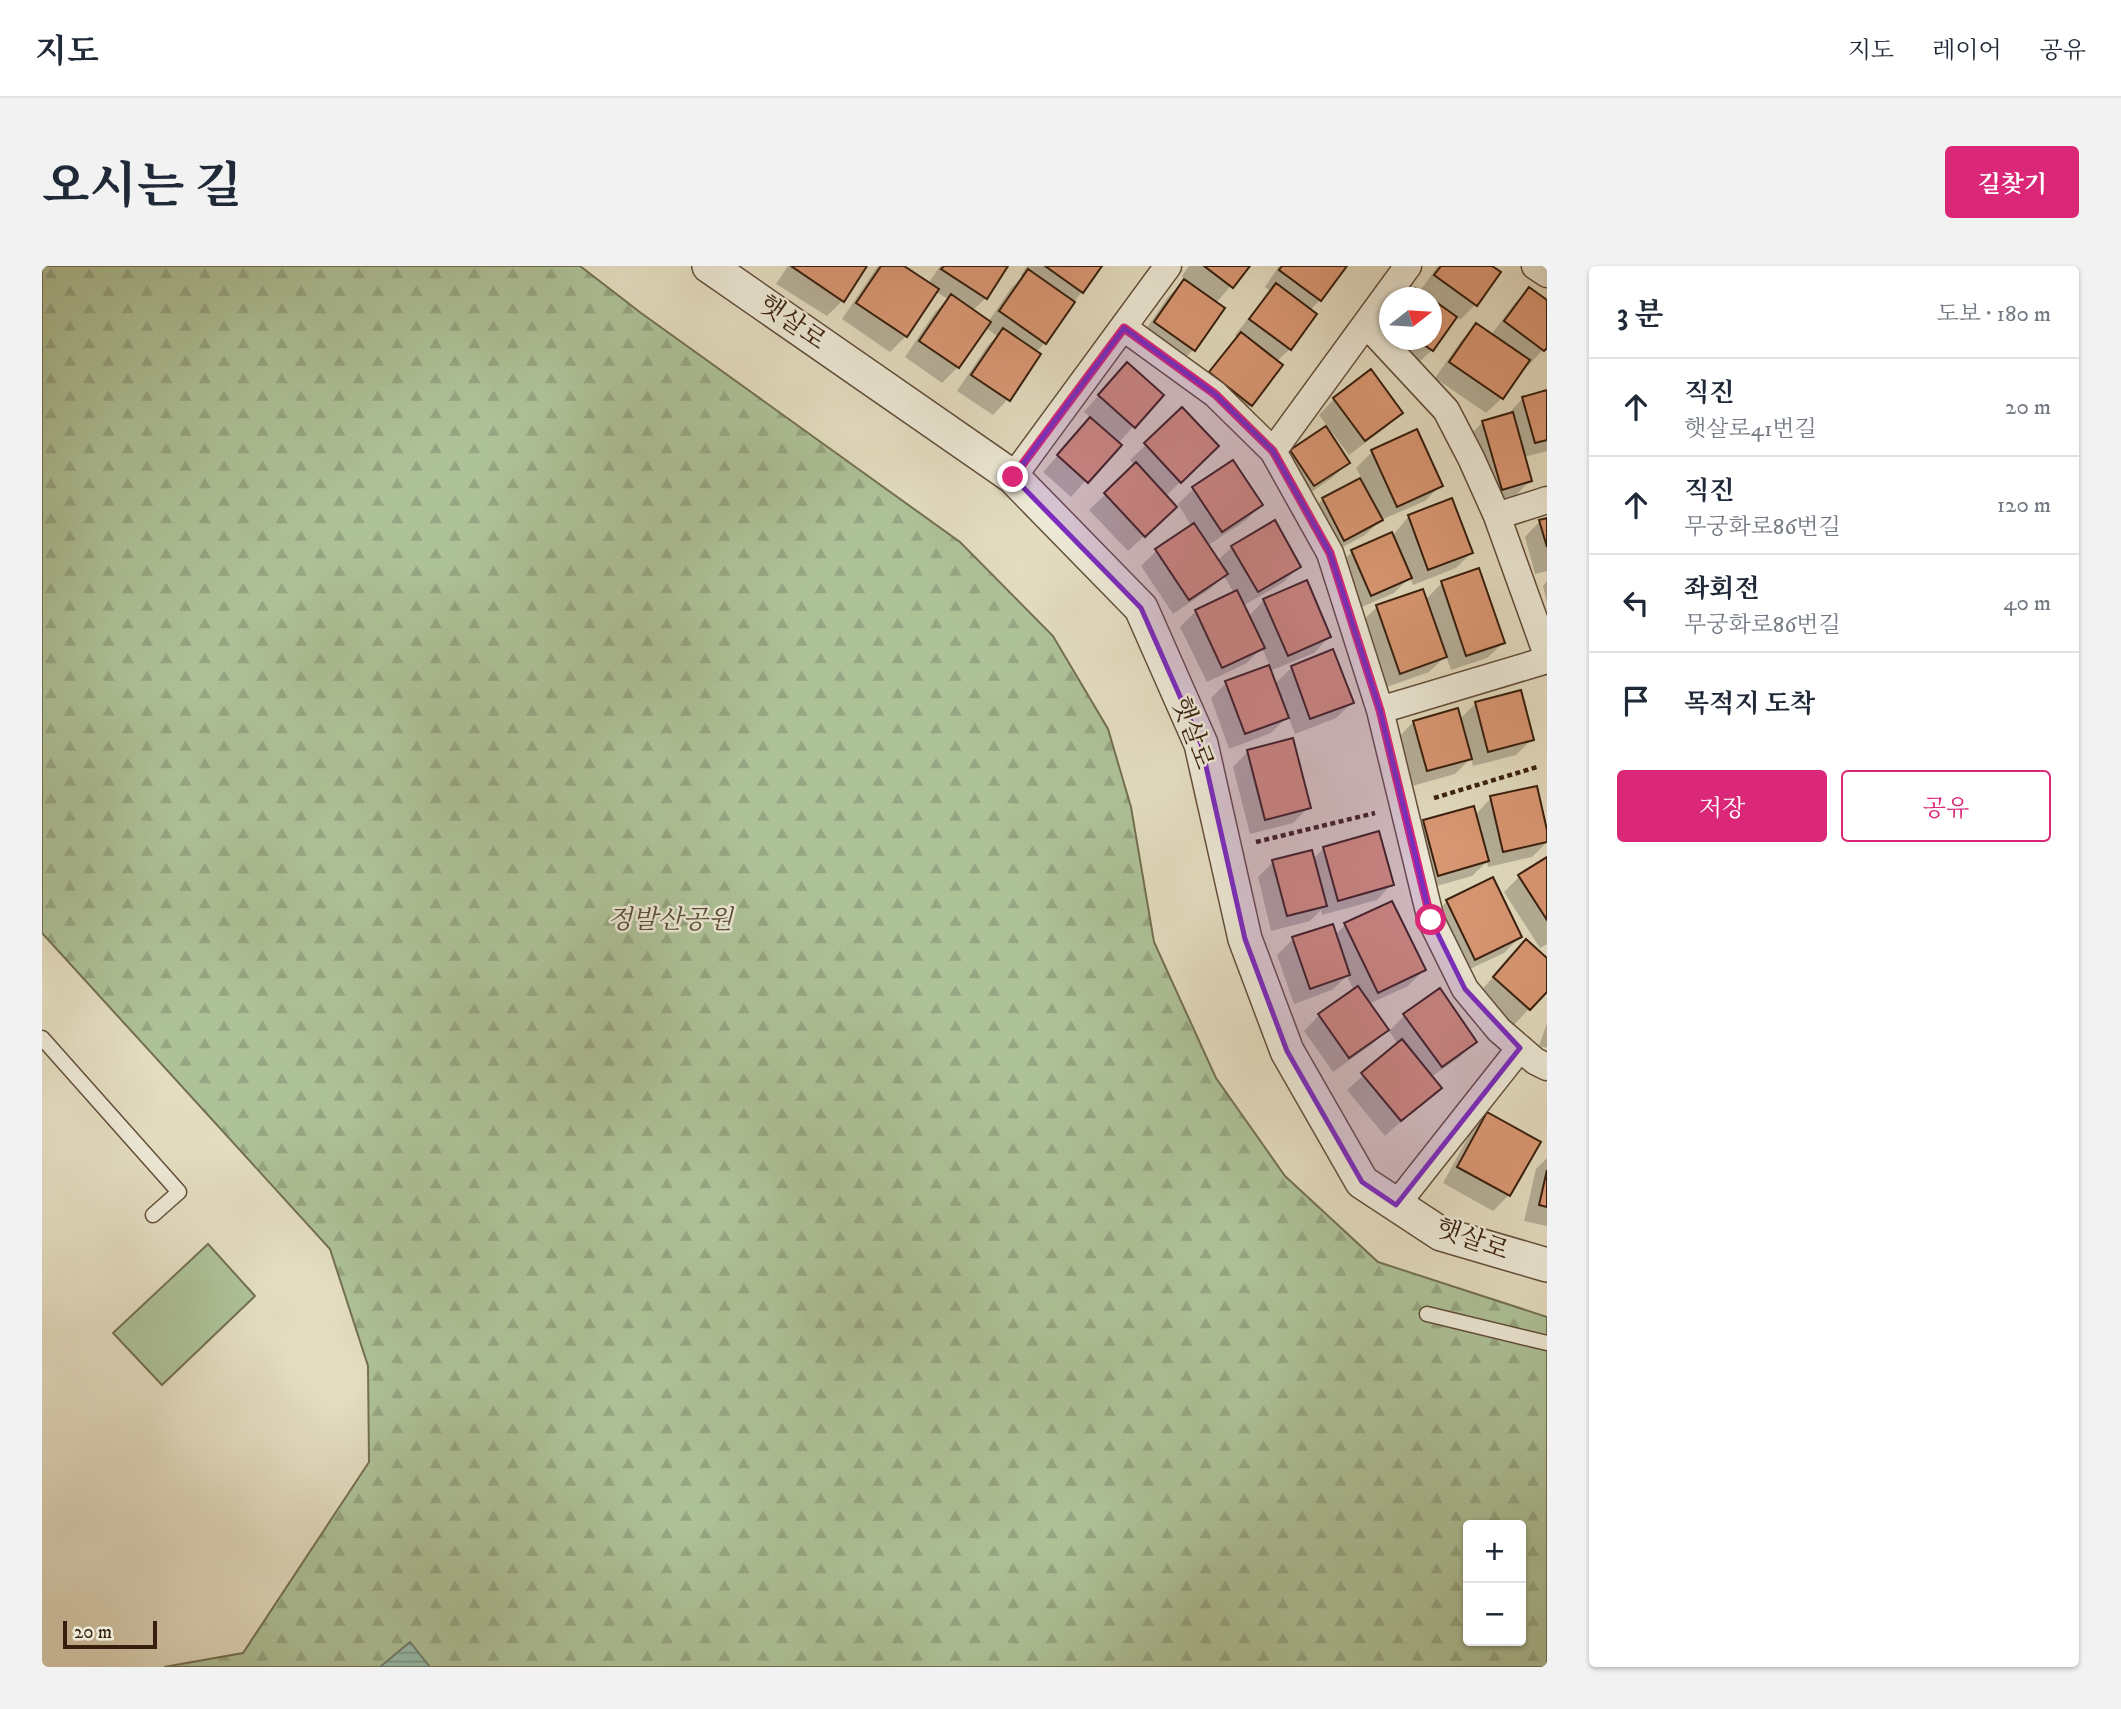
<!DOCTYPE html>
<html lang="ko">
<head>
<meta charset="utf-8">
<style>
  :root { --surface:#fff; --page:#f2f2f3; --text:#1f2937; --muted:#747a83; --line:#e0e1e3; --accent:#db2777 }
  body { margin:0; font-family:"IM FELL DW Pica","Noto Serif KR",serif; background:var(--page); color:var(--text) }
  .controls { position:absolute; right:21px; bottom:21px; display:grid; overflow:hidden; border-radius:7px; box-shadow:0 2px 5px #0004 }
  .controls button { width:63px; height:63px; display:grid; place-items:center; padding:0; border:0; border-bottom:2px solid var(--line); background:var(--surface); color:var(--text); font:35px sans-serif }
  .compass { position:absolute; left:1337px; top:21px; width:63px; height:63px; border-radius:50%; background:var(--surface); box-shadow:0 2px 5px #0004; rotate:73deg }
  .scale { position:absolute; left:21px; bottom:18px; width:94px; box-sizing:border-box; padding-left:7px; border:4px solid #381f0d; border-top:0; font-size:19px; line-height:24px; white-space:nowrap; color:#381f0d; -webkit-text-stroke:5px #ede9d7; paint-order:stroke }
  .stop { position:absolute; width:21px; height:21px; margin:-16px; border:5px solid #db2777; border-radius:50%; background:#fff }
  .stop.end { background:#db2777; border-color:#fff; box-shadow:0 2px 7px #0008 }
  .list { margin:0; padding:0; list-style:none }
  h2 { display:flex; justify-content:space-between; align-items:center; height:91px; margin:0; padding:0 28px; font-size:30px }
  h2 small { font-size:23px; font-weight:400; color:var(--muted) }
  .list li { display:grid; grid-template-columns:46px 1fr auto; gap:21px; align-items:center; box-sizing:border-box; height:98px; padding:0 28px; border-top:2px solid var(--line) }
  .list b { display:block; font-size:26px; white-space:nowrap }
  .list p { margin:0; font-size:23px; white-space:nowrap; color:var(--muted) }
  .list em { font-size:23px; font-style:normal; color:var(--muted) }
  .actions { display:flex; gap:14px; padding:21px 28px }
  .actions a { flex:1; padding:16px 0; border:2px solid var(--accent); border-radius:7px; text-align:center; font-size:24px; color:var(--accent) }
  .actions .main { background:var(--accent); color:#fff }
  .icon { flex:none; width:38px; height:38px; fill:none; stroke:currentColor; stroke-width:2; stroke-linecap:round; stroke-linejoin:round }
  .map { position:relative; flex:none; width:1505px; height:1401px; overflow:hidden; border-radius:7px }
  header { display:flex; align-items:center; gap:42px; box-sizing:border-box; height:98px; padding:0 35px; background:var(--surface); border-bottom:2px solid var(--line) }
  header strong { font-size:33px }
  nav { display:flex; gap:38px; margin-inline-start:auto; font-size:24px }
  .intro { display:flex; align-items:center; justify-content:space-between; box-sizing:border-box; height:168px; padding:0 42px }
  h1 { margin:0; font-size:49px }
  .button { padding:18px 32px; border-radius:7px; background:var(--accent); color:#fff; font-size:24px; font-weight:700 }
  main { display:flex; gap:42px; padding:0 42px }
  aside { flex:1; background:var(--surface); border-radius:7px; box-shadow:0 2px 5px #0004 }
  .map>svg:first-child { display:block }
  .green { fill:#aec298; stroke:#737052; stroke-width:2 }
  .forest { fill:url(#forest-firs); stroke:#737052; stroke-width:2; fill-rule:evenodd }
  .water { fill:url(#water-rules); stroke:#717e6d; stroke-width:2 }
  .shadow { fill:#0003 }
  .building { fill:#da9874; stroke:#381f0d; stroke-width:2 }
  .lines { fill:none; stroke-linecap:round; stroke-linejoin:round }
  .service-casing { stroke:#634e3a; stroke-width:17 }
  .minor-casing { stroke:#634e3a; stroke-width:29 }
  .tertiary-casing { stroke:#634e3a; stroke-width:36 }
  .path { stroke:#381f0d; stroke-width:4.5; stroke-dasharray:5 3.5; stroke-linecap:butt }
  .service { stroke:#ede9d7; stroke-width:14 }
  .minor { stroke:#ede9d7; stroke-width:26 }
  .tertiary { stroke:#ede9d7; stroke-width:33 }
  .route { stroke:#db2777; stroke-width:9 }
  .marked { fill:#7b2cbf; fill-opacity:0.2; stroke:#7b2cbf; stroke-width:5; stroke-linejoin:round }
  .labels { text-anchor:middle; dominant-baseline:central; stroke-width:5; stroke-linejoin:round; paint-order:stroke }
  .street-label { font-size:26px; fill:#381f0d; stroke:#ede9d7 }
  .park-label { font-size:26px; font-style:italic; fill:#5b5037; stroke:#ede9d7 }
</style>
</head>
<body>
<header>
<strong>지도</strong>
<nav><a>지도</a><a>레이어</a><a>공유</a></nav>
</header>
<div class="intro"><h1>오시는 길</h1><a class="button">길찾기</a></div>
<main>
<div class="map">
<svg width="1505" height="1401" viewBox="0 0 1505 1401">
  <defs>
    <pattern id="forest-firs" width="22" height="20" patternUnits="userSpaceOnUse" patternTransform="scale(1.75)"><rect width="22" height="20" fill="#aec298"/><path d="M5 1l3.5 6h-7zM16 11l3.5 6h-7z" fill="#96a682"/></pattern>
    <pattern id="water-rules" width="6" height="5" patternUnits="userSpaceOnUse" patternTransform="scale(1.75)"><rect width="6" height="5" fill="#97bdad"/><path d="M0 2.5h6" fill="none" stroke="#7c998b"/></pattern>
  </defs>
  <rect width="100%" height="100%" fill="#e4ddc1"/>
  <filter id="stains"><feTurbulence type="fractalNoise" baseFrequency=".00286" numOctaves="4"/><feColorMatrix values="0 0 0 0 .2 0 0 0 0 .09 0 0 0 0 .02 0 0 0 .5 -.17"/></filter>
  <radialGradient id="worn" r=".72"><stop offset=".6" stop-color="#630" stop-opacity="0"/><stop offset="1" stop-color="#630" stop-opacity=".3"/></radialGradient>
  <path class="green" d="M166 978 213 1030 120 1119 71 1067Z"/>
  <path class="forest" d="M0 0H538L599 47 918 276 1011 370 1066 463 1089 541 1112 676 1174 812 1243 910 1336 996 1505 1051V1401H122L201 1387 327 1196 326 1100 288 983 0 667ZM1426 1259H1479V1375H1426Z"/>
  <path class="water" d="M368 1376 388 1401H338Z"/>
  <path class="shadow" d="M746 0H822L800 35 785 50 734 18Z
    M836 0H861L886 18 898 0H964L944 32 930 45 946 56 970 21 981 11 979 9 985 0H1058L1003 77 994 86 966 133 951 149 915 125 946 79 955 70 943 61 916 101 900 117 863 91 893 46 906 33 893 25 864 70 848 86 800 53Z
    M1147 0H1206L1173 38 1180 43 1151 84 1136 100 1097 73 1126 31 1144 13 1140 10Z
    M1237 0H1303L1278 34 1267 45 1248 83 1234 96 1209 138 1193 154 1153 122 1196 71 1193 69 1228 25 1223 21Z
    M1396 0H1447L1434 38 1418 54 1413 50 1390 84 1374 99 1336 72 1348 55V74H1390V32H1366L1374 24 1377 26Z
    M1487 23 1505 36V79L1486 100 1483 98 1460 132 1444 147 1393 112 1419 75 1434 59 1449 69 1472 38Z
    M1070 114 1119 129 1029 231 1001 206 1049 152 1042 146Z
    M1505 126V185L1482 191 1488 215 1473 230 1444 238 1425 172 1441 156 1466 148 1481 132Z
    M1292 133 1359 146 1343 162 1307 189 1277 149Z
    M1140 144 1175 180 1123 231 1117 256 1086 285 1047 244 1093 200 1088 194Z
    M1374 166 1399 219 1383 235 1339 254 1323 269 1286 289 1265 249 1281 233 1320 213 1314 202 1330 186Z
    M1249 185 1306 197 1290 212 1256 235 1233 201Z
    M1151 223 1219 239 1203 255 1165 280 1175 295 1190 281 1257 300 1242 316 1201 340 1206 351 1222 334 1287 371 1272 387 1228 405 1233 418 1250 401 1310 437 1294 452 1253 468 1246 450 1229 467 1187 483 1169 432 1184 417 1228 400 1220 382 1205 397 1165 416 1138 361 1154 345 1192 327 1182 310 1168 323 1131 348 1099 300 1114 285 1150 261 1136 238Z
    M1367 250 1429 287 1414 302 1371 319 1368 311 1352 327 1313 344 1294 301 1310 286 1352 268Z
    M1505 253V305L1493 308 1483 271 1498 255Z
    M1505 315V336L1501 320Z
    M1400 317 1461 377 1445 392 1409 404 1404 390 1387 406 1342 422 1319 356 1335 341 1383 334Z
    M1434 437 1490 473 1474 489 1431 500 1429 492 1413 508 1370 520 1356 472 1371 456 1417 454Z
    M1206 485 1267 541 1251 557 1208 568 1191 501Z
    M1449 532 1505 572V576L1490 591 1446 601 1445 596 1430 610 1381 624 1366 571 1382 556 1433 549Z
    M1336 568 1350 618 1335 634 1280 649 1279 644 1268 655 1229 665 1216 611 1231 596 1271 593 1281 583Z
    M1505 593V678L1498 682 1462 626 1477 611Z
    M1405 635 1478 671 1462 687 1417 708 1390 651Z
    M1303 659 1382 704 1366 720 1327 738 1345 764 1329 779 1291 806 1262 765 1277 749 1312 725 1305 710 1290 724 1252 738 1235 689 1251 673 1293 669Z
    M1469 691 1505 694V723L1472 759 1436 728Z
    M1363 749 1433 775 1418 791 1389 811 1397 821 1343 870 1305 824 1356 778 1347 765Z
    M1505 757V782L1497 780Z
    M1446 848 1467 929 1451 945 1401 917 1430 864Z
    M1505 892V960L1482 955 1494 903Z"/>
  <path class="building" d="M749 0H825L802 36Z
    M839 0H862L897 23 865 71 814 37Z
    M902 0H966L945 33 899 3Z
    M1003 0H1060L1041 27Z
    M1162 0H1208L1191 22Z
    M1240 0H1305L1279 35 1237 4Z
    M1399 0H1450L1459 6 1435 40 1392 9Z
    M986 3 1033 36 1004 78 957 45Z
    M1142 13 1183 42 1153 85 1112 56Z
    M1234 17 1275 48 1249 84 1207 53Z
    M1487 21 1505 34V82L1502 85 1462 55Z
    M1373 22 1388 32H1367Z
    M909 28 949 56 917 102 877 75Z
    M1390 33 1415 51 1391 85 1375 74H1390Z
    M1434 57 1488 94 1461 133 1407 96Z
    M961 62 999 88 968 135 929 109Z
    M1199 66 1241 99 1210 140 1167 106Z
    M1085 96 1122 129 1093 162 1056 129Z
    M1329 103 1361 147 1323 175 1291 132Z
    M1505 124V174L1493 177 1480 131Z
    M1140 141 1177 180 1139 217 1102 177Z
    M1471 146 1490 215 1460 224 1440 155Z
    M1048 151 1080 179 1046 217 1015 189Z
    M1284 160 1308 197 1272 220 1248 184Z
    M1375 163 1401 220 1355 241 1329 184Z
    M1191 194 1221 239 1180 266 1150 221Z
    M1094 196 1135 241 1103 271 1062 227Z
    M1318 212 1341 254 1302 275 1280 232Z
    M1410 232 1431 287 1386 304 1366 249Z
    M1505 252V281L1497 254Z
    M1233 254 1259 301 1216 326 1189 280Z
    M1152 257 1186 308 1147 334 1113 283Z
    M1350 266 1370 312 1329 330 1309 284Z
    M1437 302 1463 377 1424 390 1399 315Z
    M1265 314 1289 371 1246 390 1221 333Z
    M1381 323 1405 391 1358 408 1334 339Z
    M1195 324 1223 382 1180 402 1153 344Z
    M1291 383 1312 437 1268 453 1249 400Z
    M1227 399 1247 452 1203 468 1183 415Z
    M1479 424 1492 474 1446 486 1433 436Z
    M1416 442 1430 493 1385 505 1371 455Z
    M1251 472 1269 542 1223 554 1205 484Z
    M1495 520 1505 564V576L1461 586 1448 530Z
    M1432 540 1447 595 1396 610 1381 554Z
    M1337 565 1352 619 1296 635 1281 581Z
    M1270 584 1285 640 1245 650 1230 594Z
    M1505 591V654L1476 609Z
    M1451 611 1480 671 1433 694 1404 634Z
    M1350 635 1384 704 1336 727 1302 657Z
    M1291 658 1308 709 1268 723 1250 671Z
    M1484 673 1505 692V726L1488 744 1451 711Z
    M1316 720 1347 764 1307 792 1276 748Z
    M1398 722 1435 776 1400 801 1361 748Z
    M1360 773 1400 822 1359 855 1319 807Z
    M1445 846 1499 876 1468 930 1415 901Z
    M1505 904V941L1497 939Z"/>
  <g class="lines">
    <defs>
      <path id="service" d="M0 772 137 926 111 949
        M1385 1048 1505 1077"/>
      <path id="minor" d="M1493 0 1505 8
        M1324 58 1404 144 1429 192 1455 250 1505 389
        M1082 62 1173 128 1231 185 1288 287 1338 444 1389 654 1423 723 1457 764 1493 795 1505 801
        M1231 185 1366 0
        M971 211 1126 0
        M1455 250 1505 234
        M1338 444 1505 394
        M1354 939 1478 782"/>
      <path id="tertiary" d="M667 0 971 211 1099 342 1159 478 1203 673 1245 785 1320 916 1399 968 1505 999"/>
    </defs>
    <use href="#service" class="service-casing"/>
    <use href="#minor" class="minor-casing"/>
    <use href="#tertiary" class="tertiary-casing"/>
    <path class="path" d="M1392 532 1495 501
      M1214 576 1333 547"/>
    <use href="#service" class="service"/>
    <use href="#minor" class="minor"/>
    <use href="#tertiary" class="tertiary"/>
  </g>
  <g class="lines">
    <path class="route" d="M971 211 1082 62 1173 128 1231 185 1288 287 1338 444 1389 654"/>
  </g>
  <path class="marked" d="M1082 62 1173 128 1231 185 1288 287 1338 444 1389 654 1423 723 1478 782 1354 939 1320 916 1245 785 1203 673 1159 478 1099 342 971 211Z"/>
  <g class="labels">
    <g class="street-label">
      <text transform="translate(750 57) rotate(35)">햇살로</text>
      <text transform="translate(1150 467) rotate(70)">햇살로</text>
      <text transform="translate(1430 974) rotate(20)">햇살로</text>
    </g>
    <g class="park-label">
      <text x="628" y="654">정발산공원</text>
    </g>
  </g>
  <rect width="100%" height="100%" filter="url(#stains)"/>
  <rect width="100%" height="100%" fill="url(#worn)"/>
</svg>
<div class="controls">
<button>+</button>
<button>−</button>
</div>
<svg class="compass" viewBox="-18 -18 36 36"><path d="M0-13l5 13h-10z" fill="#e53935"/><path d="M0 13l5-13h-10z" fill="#747a83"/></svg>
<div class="scale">20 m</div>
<div class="stop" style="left:1389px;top:654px"></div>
<div class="stop end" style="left:971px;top:211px"></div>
</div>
<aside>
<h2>3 분<small>도보 · 180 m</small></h2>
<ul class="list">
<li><svg class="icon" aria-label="ahead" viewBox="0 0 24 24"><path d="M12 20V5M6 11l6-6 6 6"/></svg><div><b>직진</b><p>햇살로41번길</p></div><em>20 m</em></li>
<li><svg class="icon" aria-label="ahead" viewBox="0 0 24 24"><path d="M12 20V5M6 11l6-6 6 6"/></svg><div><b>직진</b><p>무궁화로86번길</p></div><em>120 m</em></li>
<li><svg class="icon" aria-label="left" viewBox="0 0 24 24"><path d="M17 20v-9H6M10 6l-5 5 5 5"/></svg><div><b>좌회전</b><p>무궁화로86번길</p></div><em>40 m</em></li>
<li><svg class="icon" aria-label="arrive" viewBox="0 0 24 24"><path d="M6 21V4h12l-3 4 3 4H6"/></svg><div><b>목적지 도착</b></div></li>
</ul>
<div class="actions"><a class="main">저장</a><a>공유</a></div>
</aside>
</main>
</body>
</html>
